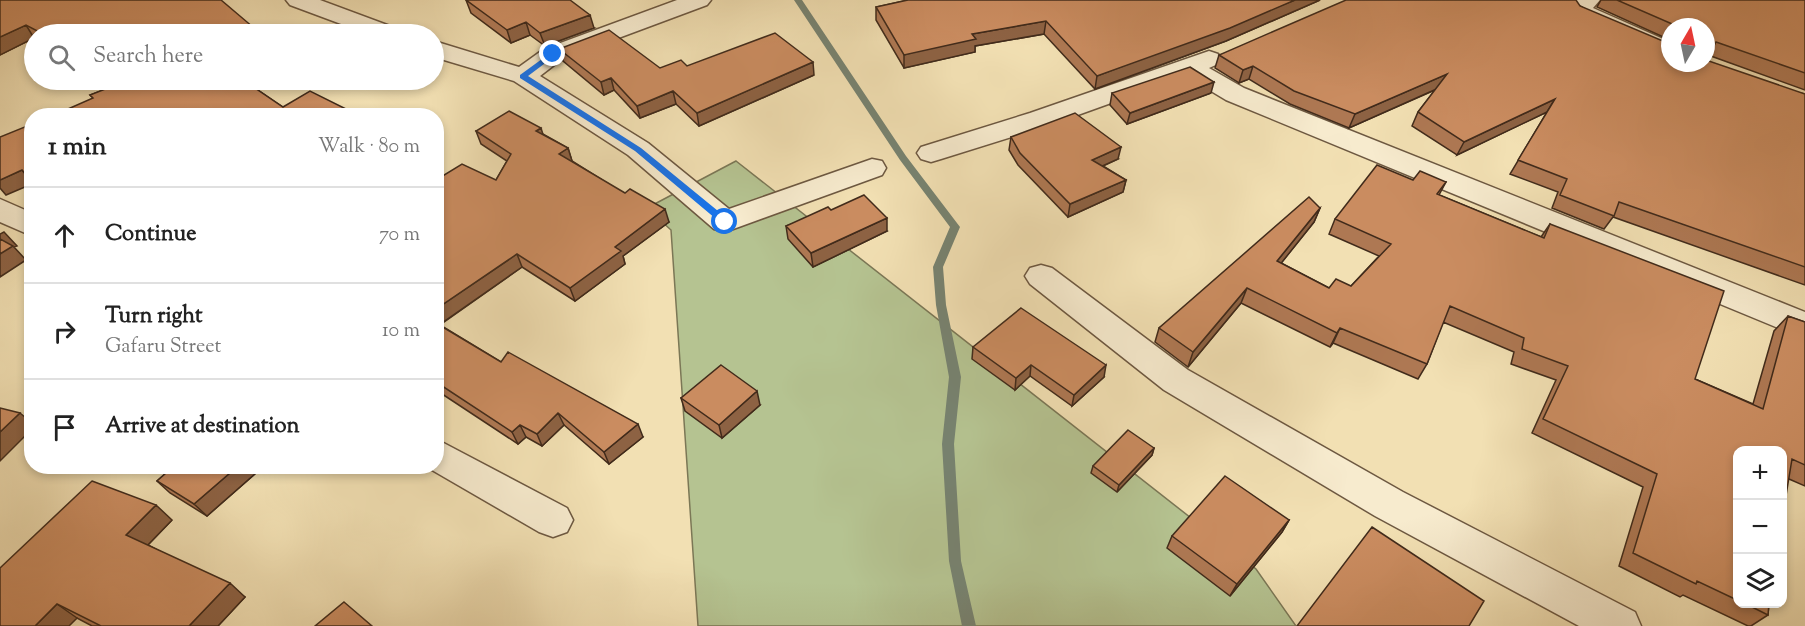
<!DOCTYPE html>
<html lang="en">
<head>
<meta charset="utf-8">
<style>
  :root { --surface:#fff; --page:#f6f6f6; --text:#222; --muted:#767676; --line:#e0e0e0 }
  body { margin:0; font-family:"Sorts Mill Goudy",serif; background:var(--page); color:var(--text) }
  .controls { position:absolute; right:18px; bottom:18px; display:grid; overflow:hidden; border-radius:12px; box-shadow:0 3px 9px #0003 }
  .controls button { width:54px; height:54px; display:grid; place-items:center; padding:0; border:0; border-bottom:2px solid var(--line); background:var(--surface); color:var(--text); font:30px sans-serif }
  .compass { position:absolute; left:1661px; top:18px; width:54px; height:54px; border-radius:50%; background:var(--surface); box-shadow:0 3px 9px #0003; rotate:9deg }
  .stop { position:absolute; width:18px; height:18px; margin:-14px; border:4px solid #1a73e8; border-radius:50%; background:#fff }
  .stop.end { background:#1a73e8; border-color:#fff; box-shadow:0 2px 6px #0008 }
  .list { margin:0; padding:0; list-style:none }
  h2 { display:flex; justify-content:space-between; align-items:center; height:78px; margin:0; padding:0 24px; font-size:26px }
  h2 small { font-size:20px; font-weight:400; color:var(--muted) }
  .list li { display:grid; grid-template-columns:39px 1fr auto; gap:18px; align-items:center; box-sizing:border-box; height:96px; padding:0 24px; border-top:2px solid var(--line) }
  .list b { display:block; font-size:22px; white-space:nowrap }
  .list p { margin:0; font-size:20px; white-space:nowrap; color:var(--muted) }
  .list em { font-size:20px; font-style:normal; color:var(--muted) }
  .icon { flex:none; width:33px; height:33px; fill:none; stroke:currentColor; stroke-width:2; stroke-linecap:round; stroke-linejoin:round }
  .map { position:relative; flex:none; width:1805px; height:626px; overflow:hidden }
  .search { position:absolute; background:var(--surface); box-shadow:0 3px 9px #0003; left:24px; top:24px; width:420px; height:66px; display:flex; align-items:center; gap:15px; box-sizing:border-box; padding:0 21px; border-radius:33px; color:var(--muted); font-size:22px }
  .panel { position:absolute; background:var(--surface); box-shadow:0 3px 9px #0003; left:24px; top:108px; width:420px; height:366px; border-radius:24px }
  .map>svg:first-child { display:block }
  .green { fill:#b5c391; stroke:#7b7756; stroke-width:1.5 }
  .lines { fill:none; stroke-linecap:round; stroke-linejoin:round }
  .stream { fill:#778371; fill-rule:evenodd }
  .street-casing { stroke:#6d5841; stroke-width:3 }
  .street { fill:#f7ebce; fill-rule:evenodd }
  .wall { fill:#ae7853; stroke:#412b1b; stroke-width:1.5 }
  .shaded-wall { fill:#8d6243; stroke:#412b1b; stroke-width:1.5 }
  .building { fill:#ca8c60; stroke:#412b1b; stroke-width:1.5 }
  .route { fill:#1a73e8 }
</style>
</head>
<body>
<div class="map">
<svg width="1805" height="626" viewBox="0 0 1805 626">
  <rect width="100%" height="100%" fill="#f2e0b3"/>
  <filter id="stains"><feTurbulence type="fractalNoise" baseFrequency=".00333" numOctaves="4"/><feColorMatrix values="0 0 0 0 .2 0 0 0 0 .09 0 0 0 0 .02 0 0 0 .5 -.17"/></filter>
  <radialGradient id="worn" r=".72"><stop offset=".6" stop-color="#630" stop-opacity="0"/><stop offset="1" stop-color="#630" stop-opacity=".3"/></radialGradient>
  <path class="green" d="M736 161 1256 569 1296 626H698L671 230 647 208Z"/>
  <g class="lines">
    <path class="stream" d="M794 0H802L906 156 960 227 943 267 946 305 961 377 954 444 961 561 976 626H962L949 561 942 444 949 377 936 305 933 267 950 227 900 160Z"/>
    <defs>
      <path id="street" d="M286 0H320L398 29 401 34H368L290 5Z
        M677 0H711L707 5 562 59 540 76 648 143 729 209 872 159 882 161 886 168 882 175 725 232 714 229 628 155 514 81 434 57V41L519 67 544 49Z
        M1574 0H1600L1593 8 1670 42V59L1574 17 1568 7Z
        M1209 51 1218 54 1222 59 1218 64 1209 68 1244 88 1805 312V339L1226 100 1186 76 1050 125 941 159 931 162 921 159 917 153 921 147 1030 113Z
        M0 199 32 213V236L0 222Z
        M1041 265 1052 268 1188 370 1403 492 1635 612 1641 626H1579L1375 516 1164 390 1030 284 1025 276 1030 268Z
        M436 439 567 508 573 520 567 532 553 537 539 532 425 466H436Z"/>
    </defs>
    <use href="#street" class="street-casing"/>
    <use href="#street" class="street"/>
  </g>
  <path class="wall" d="M0 0 260 33 261 34H34V38L0 55Z
    M466 0 594 28 545 46 530 35 511 43 471 13Z
    M908 0H1320L1226 41 1095 89 1044 34 975 46V52L904 68 876 20V7Z
    M1601 0H1805V90L1708 55 1706 58V27H1670V40L1597 7Z
    M1580 6 1670 63 1805 94V285L1613 217 1604 229 1552 208 1558 192 1510 174 1547 112 1457 155 1412 126 1418 112 1435 90 1349 128 1290 104 1249 79 1239 83 1215 68 1219 55Z
    M559 49 660 68 687 66 814 75 699 126 676 104 640 118 614 90 604 95 563 61Z
    M106 80H243L283 107 93 98 90 95 114 86Z
    M1112 93H1211L1127 124 1110 105Z
    M476 131 543 134 568 148 572 161 669 222 623 256 625 264 575 301 522 267 440 325 501 362 643 437 609 464 564 425 542 446 526 437 518 444 436 390V180H496L507 161 481 144Z
    M1011 137 1118 159 1103 166 1126 180 1123 192 1068 217 1018 165 1009 150Z
    M1413 180 1446 182 1439 195 1541 237 1550 224 1695 379 1753 404 1774 331 1788 316 1805 322V486L1789 479 1737 450V603H1769L1768 615 1751 626H1748L1683 595 1680 597 1619 566 1643 487 1532 433 1556 380 1511 364 1514 352 1443 322 1427 364 1418 379 1333 343 1330 347 1241 303 1188 367 1155 342 1159 328 1320 208 1314 222 1281 263 1329 288 1351 286 1379 256 1329 234 1335 219Z
    M831 210 887 231 813 267 788 239 786 226Z
    M973 347 1104 377 1072 406 1030 376 1015 390 972 359Z
    M681 398 760 405 722 438 685 411Z
    M1154 448 1152 455 1117 492 1091 473 1093 466Z
    M174 466H264L207 516 170 493 157 481Z
    M172 520 148 545 245 597 218 626H92L77 618 0 626Z
    M1289 520 1282 532 1230 596 1167 548 1172 536Z"/>
  <path class="shaded-wall" d="M1295 0H1320L1226 41 1095 89 1097 76Z
    M590 15 594 28 545 46 540 33Z
    M1046 21 1044 34 975 46V52L904 68V55L972 34Z
    M526 22 530 35 511 43 507 30Z
    M26 25 34 38 0 55V37Z
    M53 30 56 34H43Z
    M813 62 814 75 699 126 697 113Z
    M1253 66 1249 79 1239 83 1243 70Z
    M1447 74 1441 87 1349 128 1355 114Z
    M611 78 614 90 604 95 601 82Z
    M1214 82 1211 93 1127 124 1130 113Z
    M673 91 676 104 640 118 637 106Z
    M1555 99 1547 112 1457 155 1464 142Z
    M541 128 545 141 536 131Z
    M1121 147 1118 159 1089 172 1092 160Z
    M568 148 572 161 563 167 559 154Z
    M22 170 32 182V184L6 195 0 188V180Z
    M1126 180 1123 192 1068 217 1070 204Z
    M1320 208 1314 222 1271 276 1277 261Z
    M665 209 669 222 623 256 625 264 575 301 570 288 615 247Z
    M887 218V231L813 267 811 253Z
    M4 232 17 246 14 247 26 260 0 277V234Z
    M517 254 522 267 436 327V309Z
    M1247 288 1241 303 1188 367 1193 352Z
    M1340 328 1333 343 1330 347 1337 333Z
    M1031 365 1030 376 1015 390 1016 378Z
    M1106 365 1104 377 1072 406 1074 395Z
    M757 391 760 405 722 438 719 425Z
    M20 413 32 423V429L0 461V432Z
    M558 413 564 425 542 446 537 434Z
    M638 424 643 437 609 464 604 452Z
    M520 425 526 437 518 444 512 432Z
    M1154 448 1152 455 1117 492 1119 485Z
    M238 466H264L207 516 194 504Z
    M156 505 172 520 143 550 126 535Z
    M1289 520 1282 532 1230 596 1237 584Z
    M230 583 245 597 218 626H189Z
    M57 604 77 618 69 626H35Z"/>
  <path class="building" d="M0 0H221L260 33 256 34H58L53 30 43 34 26 25 0 37Z
    M466 0H570L590 15 540 33 526 22 507 30Z
    M908 0H1295L1230 28 1097 76 1046 21 972 34 976 39 904 55 876 7Z
    M1346 0H1576L1580 6 1670 44V63H1706V60L1805 94V267L1619 202 1614 216 1560 195 1567 179 1518 160 1555 99 1464 142 1418 112 1447 74 1355 114 1294 91 1253 66 1243 70 1219 55Z
    M1617 0H1805V73L1716 42 1713 48H1706V27H1679Z
    M609 30 660 68 681 60 687 66 775 33 813 62 697 113 673 91 637 106 611 78 601 82 559 49Z
    M1190 67 1214 82 1130 113 1112 93Z
    M113 80H243L283 107 310 91 360 116H52L93 98 90 95 118 84Z
    M509 111 541 128 536 131 568 148 559 154 625 193 630 189 665 209 615 247 621 251 570 288 517 254 436 309V180L462 164 496 180 511 154 476 131Z
    M1075 113 1121 147 1092 160 1126 180 1070 204 1020 153 1011 137Z
    M32 124V182L22 170 0 180V137Z
    M1377 165 1413 180 1420 171 1446 182 1437 194 1544 238 1550 224 1724 291 1695 379 1763 409 1788 316 1805 322V465L1792 459 1782 520V450H1737V600L1697 581 1696 584 1633 553 1657 474 1543 419 1568 366 1522 349 1524 338 1450 306 1427 364 1340 328 1337 333 1247 288 1193 352 1159 328 1309 197 1320 208 1277 261 1329 288 1336 279 1351 286 1391 244 1335 219Z
    M864 195 887 218 811 253 786 226 828 207 831 210Z
    M0 239 13 246 0 254Z
    M1021 308 1106 365 1074 395 1031 365 1016 378 973 347Z
    M436 323 501 362 508 352 638 424 604 452 558 413 537 434 520 425 512 432 436 382Z
    M721 365 757 391 719 425 681 398Z
    M0 408 20 413 0 432Z
    M1128 430 1154 448 1119 485 1093 466Z
    M174 466H238L194 504 157 481Z
    M1225 476 1289 520 1237 584 1172 536Z
    M92 481 156 505 126 535 230 583 189 626H101L57 604 35 626H0V568Z
    M1372 527 1484 601 1469 626H1297Z
    M344 602 372 626H315Z
    M1744 603H1769L1768 615Z"/>
  <path class="route" d="M553 51 556 55 528 76 641 148 729 220V224H722L635 151 520 78V75Z"/>
  <rect width="100%" height="100%" filter="url(#stains)"/>
  <rect width="100%" height="100%" fill="url(#worn)"/>
</svg>
<div class="controls">
<button>+</button>
<button>−</button>
<button><svg class="icon" aria-label="layers" viewBox="0 0 24 24"><path d="M12 4l9 5-9 5-9-5zM3 14l9 5 9-5"/></svg></button>
</div>
<svg class="compass" viewBox="-18 -18 36 36"><path d="M0-13l5 13h-10z" fill="#e53935"/><path d="M0 13l5-13h-10z" fill="#767676"/></svg>
<div class="stop" style="left:725px;top:222px"></div>
<div class="stop end" style="left:553px;top:54px"></div>
<div class="search"><svg class="icon" aria-label="search" viewBox="0 0 24 24"><circle cx="10" cy="10" r="6"/><path d="M15 15l6 6"/></svg>Search here</div>
<section class="panel">
<h2>1 min<small>Walk · 80 m</small></h2>
<ul class="list">
<li><svg class="icon" aria-label="ahead" viewBox="0 0 24 24"><path d="M12 20V5M6 11l6-6 6 6"/></svg><div><b>Continue</b></div><em>70 m</em></li>
<li><svg class="icon" aria-label="right" viewBox="0 0 24 24"><path d="M7 20v-9h11M14 6l5 5-5 5"/></svg><div><b>Turn right</b><p>Gafaru Street</p></div><em>10 m</em></li>
<li><svg class="icon" aria-label="arrive" viewBox="0 0 24 24"><path d="M6 21V4h12l-3 4 3 4H6"/></svg><div><b>Arrive at destination</b></div></li>
</ul>
</section>
</div>
</body>
</html>
